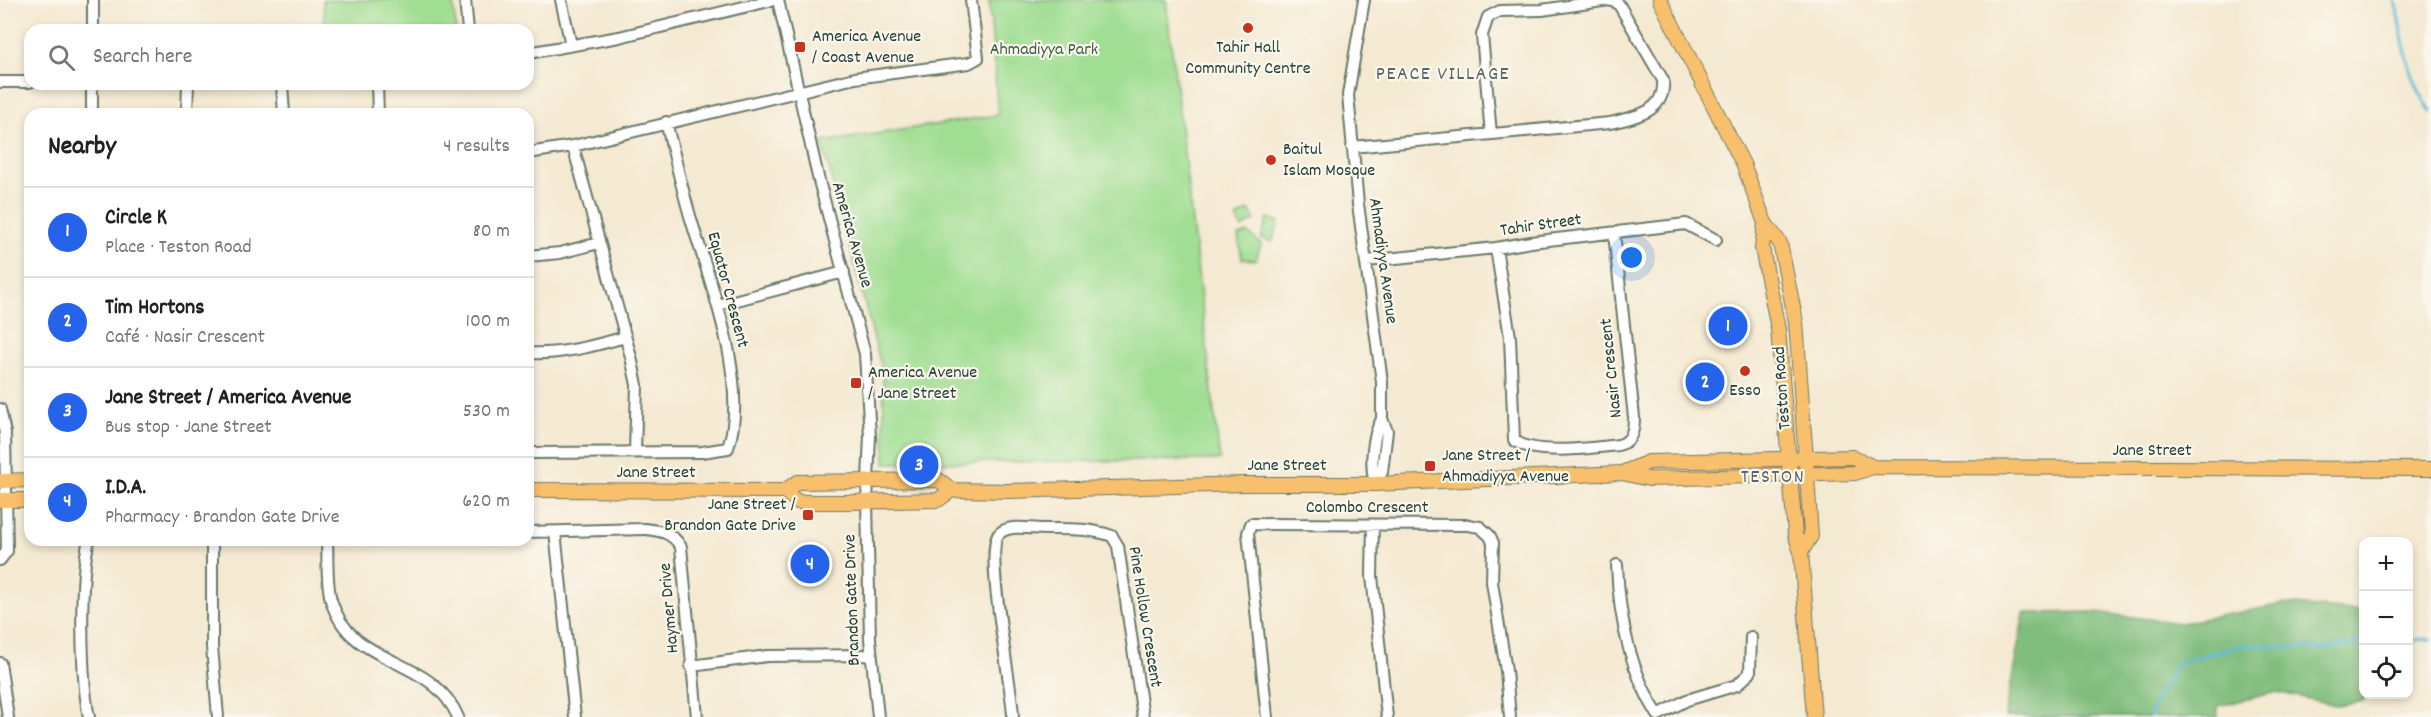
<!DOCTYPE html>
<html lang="en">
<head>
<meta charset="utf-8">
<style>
  :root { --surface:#fff; --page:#f6f6f6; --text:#222; --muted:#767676; --line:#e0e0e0; --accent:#2563eb }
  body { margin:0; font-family:Dekko,sans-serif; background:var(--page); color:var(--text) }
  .controls { position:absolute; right:18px; bottom:18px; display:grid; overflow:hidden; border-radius:12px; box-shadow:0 3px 9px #0003 }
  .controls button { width:54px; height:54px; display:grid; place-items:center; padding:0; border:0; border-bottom:2px solid var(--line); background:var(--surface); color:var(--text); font:30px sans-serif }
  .you { position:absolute; left:1632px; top:258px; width:21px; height:21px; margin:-15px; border:4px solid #fff; border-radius:50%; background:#1a73e8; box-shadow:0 0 0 9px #1a73e833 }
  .badge { display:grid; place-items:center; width:39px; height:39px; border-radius:50%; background:var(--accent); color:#fff; font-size:20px; font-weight:700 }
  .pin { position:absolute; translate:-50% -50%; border:3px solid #fff; box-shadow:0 2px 6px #0006 }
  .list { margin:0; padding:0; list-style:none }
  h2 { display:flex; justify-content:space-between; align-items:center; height:78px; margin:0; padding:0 24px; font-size:26px }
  h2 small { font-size:20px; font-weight:400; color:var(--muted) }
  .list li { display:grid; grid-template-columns:39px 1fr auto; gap:18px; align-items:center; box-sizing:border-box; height:90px; padding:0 24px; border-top:2px solid var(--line) }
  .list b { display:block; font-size:22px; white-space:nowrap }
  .list p { margin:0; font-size:20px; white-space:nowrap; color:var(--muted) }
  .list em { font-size:20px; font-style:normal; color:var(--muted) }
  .icon { flex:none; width:33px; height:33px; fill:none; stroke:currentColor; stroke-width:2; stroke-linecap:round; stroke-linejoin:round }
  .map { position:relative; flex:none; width:2431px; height:717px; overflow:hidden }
  .search { position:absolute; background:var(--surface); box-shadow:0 3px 9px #0003; left:24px; top:24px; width:510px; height:66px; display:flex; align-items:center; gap:15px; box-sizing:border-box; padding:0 21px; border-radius:18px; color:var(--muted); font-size:22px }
  .panel { position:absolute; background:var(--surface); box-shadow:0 3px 9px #0003; left:24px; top:108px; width:510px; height:438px; border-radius:18px }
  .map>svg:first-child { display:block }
  .green { fill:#a0de93; stroke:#608e64; stroke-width:1.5 }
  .forest { fill:#80bd7d; stroke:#507d58; stroke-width:1.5 }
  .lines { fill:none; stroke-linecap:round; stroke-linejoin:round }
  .stream { stroke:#5ab9d8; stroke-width:3 }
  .minor-casing { stroke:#6a796b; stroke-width:14 }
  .major-casing { stroke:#6a796b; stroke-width:16 }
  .minor { stroke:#fff; stroke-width:10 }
  .major { stroke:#f8bf6c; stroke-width:14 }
  .poi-dot { fill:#c8321e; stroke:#fbf7ec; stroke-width:2 }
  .labels { text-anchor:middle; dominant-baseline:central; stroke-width:4.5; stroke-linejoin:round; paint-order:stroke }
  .poi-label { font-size:18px; fill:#1f3d34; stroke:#fbf7ec; text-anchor:start }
  .park-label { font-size:18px; fill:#395d47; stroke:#fbf7ec }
  .street-label { font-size:18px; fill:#1f3d34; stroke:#fbf7ec }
  .neighbourhood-label { font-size:20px; letter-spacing:1.5px; fill:#57646c; stroke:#fbf7ec }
</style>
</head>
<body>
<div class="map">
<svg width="2431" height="717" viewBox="0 0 2431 717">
  <rect width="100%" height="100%" fill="#fbf7ec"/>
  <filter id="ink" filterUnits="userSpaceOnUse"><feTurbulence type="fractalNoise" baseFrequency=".0167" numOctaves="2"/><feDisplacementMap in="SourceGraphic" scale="12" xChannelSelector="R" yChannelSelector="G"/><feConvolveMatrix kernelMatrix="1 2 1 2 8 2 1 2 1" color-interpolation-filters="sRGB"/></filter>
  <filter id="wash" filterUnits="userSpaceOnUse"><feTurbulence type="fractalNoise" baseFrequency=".008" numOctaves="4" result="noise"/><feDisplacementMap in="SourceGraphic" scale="24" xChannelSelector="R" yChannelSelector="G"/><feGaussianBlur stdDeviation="1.35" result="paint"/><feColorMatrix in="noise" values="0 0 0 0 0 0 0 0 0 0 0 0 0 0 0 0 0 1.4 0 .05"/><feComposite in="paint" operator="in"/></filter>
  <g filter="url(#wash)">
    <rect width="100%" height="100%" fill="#f4e9d1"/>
    <path class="green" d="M323 0H453L456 30H325Z
      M989 0H1166L1220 460 885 463 883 373 822 142 998 115Z
      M1249 210 1255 220 1242 228 1236 218Z
      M1268 218 1279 222 1272 242 1261 238Z
      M1248 233 1261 244 1256 260 1242 259 1238 236Z"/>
    <path class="forest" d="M2284 604 2363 611 2364 694 2366 695 2363 701 2336 705 2277 692 2218 706V717H2005L2024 613 2095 612 2180 623Z"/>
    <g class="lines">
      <path class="stream" d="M2395 0C2403 39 2407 78 2431 111
        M2408 640 2431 639
        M2150 717 2159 693 2179 662 2243 645 2329 649 2364 641"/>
    </g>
  </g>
  <g filter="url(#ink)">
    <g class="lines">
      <defs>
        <path id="minor" d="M465 0 468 30
          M561 0 571 45
          M778 0 818 177 865 354 870 436 867 501 870 639 878 717
          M1364 0 1348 95 1358 204 1382 382V419L1387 431 1382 472 1375 484
          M93 30V0
          M528 53 619 37 773 0
          M0 82H30
          M92 84V114
          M282 84 284 114
          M377 84 378 114
          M187 114 188 84
          M573 146 631 357 637 385 635 452
          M1352 147 1610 123C1636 117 1666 112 1663 80L1618 3 1609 0 1542 10 1500 11 1488 17 1482 35 1491 134
          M528 153 573 146 855 78 969 63 978 58 971 0
          M1496 248 1510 337 1514 440C1533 456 1593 448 1618 445 1632 442 1634 430 1634 417L1614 233
          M528 256 560 253 599 243
          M1366 261 1496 248 1531 242 1686 224 1716 240
          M718 305 844 272
          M528 353C560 355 594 346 625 337
          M0 409 5 433 7 551 0 560
          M528 453 702 452 728 448C750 382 709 280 690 216 681 185 674 153 666 122
          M1375 484C1370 465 1372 436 1382 419
          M1373 525 1372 576 1387 717
          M528 532 645 529C661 531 672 532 681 547L697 717
          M555 532 575 717
          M212 540V647L218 717
          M327 540C328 559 326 581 331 600 351 669 430 653 458 717
          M1617 565C1619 618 1629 670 1658 715L1687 700 1737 685 1750 673 1751 637
          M0 663 8 717
          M691 666 767 656 871 655
          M89 717C81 679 79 578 89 540
          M1013 717C1013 688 982 546 1000 533 1010 524 1032 529 1045 529 1068 529 1090 528 1112 536L1118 546 1143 717
          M1267 717 1248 533 1251 524 1468 525 1480 527 1490 536 1493 543 1492 582 1506 671 1510 717"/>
        <path id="major" d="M1660 0 1744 166 1765 223 1780 243 1796 322 1805 446 1811 536 1801 552
          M1765 223 1762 248 1778 329 1795 534 1801 552 1814 717
          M1622 473 1649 462 1854 457 1873 467
          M0 481 30 480
          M528 490 784 491 798 482 939 480 952 490 1008 491 1244 484H1375L1622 473 1649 479 1855 473 1873 467 2431 469
          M784 491 798 502H849L938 500 952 490
          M0 500H30"/>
      </defs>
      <use href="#minor" class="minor-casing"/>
      <use href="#major" class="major-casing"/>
      <use href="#minor" class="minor"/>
      <use href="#major" class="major"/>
    </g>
  </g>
  <g class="poi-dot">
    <circle cx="1248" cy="28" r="6"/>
    <rect x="794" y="41" width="12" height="12" rx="3"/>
    <circle cx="1271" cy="160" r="6"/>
    <circle cx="1745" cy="371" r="6"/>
    <rect x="850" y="377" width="12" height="12" rx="3"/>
    <rect x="1424" y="460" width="12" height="12" rx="3"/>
    <rect x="802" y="509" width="12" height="12" rx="3"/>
  </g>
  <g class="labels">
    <g class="poi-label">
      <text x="812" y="37">America Avenue<tspan x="812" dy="21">/ Coast Avenue</tspan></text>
      <text x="1248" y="48" text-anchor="middle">Tahir Hall<tspan x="1248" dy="21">Community Centre</tspan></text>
      <text x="1283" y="150">Baitul<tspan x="1283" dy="21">Islam Mosque</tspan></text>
      <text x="868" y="373">America Avenue<tspan x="868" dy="21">/ Jane Street</tspan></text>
      <text x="1745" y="391" text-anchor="middle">Esso</text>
      <text x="1442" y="456">Jane Street /<tspan x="1442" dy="21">Ahmadiyya Avenue</tspan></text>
      <text x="796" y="505" text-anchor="end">Jane Street /<tspan x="796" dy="21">Brandon Gate Drive</tspan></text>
    </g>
    <g class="park-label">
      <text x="1044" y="50">Ahmadiyya Park</text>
    </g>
    <g class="street-label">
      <text transform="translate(1541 226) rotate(-8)">Tahir Street</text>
      <text transform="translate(851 235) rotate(74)">America Avenue</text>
      <text transform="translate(1382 261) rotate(82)">Ahmadiyya Avenue</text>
      <text transform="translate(727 290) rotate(75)">Equator Crescent</text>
      <text transform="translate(1612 368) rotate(-96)">Nasir Crescent</text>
      <text transform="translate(1783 388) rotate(-94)">Teston Road</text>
      <text x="2152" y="451">Jane Street</text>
      <text x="1287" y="466">Jane Street</text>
      <text x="656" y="473">Jane Street</text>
      <text x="1367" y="508">Colombo Crescent</text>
      <text transform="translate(853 600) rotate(-92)">Brandon Gate Drive</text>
      <text transform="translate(670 608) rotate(-95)">Haymer Drive</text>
      <text transform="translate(1144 617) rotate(81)">Pine Hollow Crescent</text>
    </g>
    <g class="neighbourhood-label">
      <text x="1443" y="75">PEACE VILLAGE</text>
      <text x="1773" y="478">TESTON</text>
    </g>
  </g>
</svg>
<div class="controls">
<button>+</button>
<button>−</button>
<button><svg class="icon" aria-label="locate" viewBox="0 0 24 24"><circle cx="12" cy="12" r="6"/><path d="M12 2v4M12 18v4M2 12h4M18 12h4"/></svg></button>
</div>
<div class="you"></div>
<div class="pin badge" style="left:1728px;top:326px">1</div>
<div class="pin badge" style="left:1705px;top:382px">2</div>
<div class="pin badge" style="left:919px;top:465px">3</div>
<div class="pin badge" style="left:810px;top:564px">4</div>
<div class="search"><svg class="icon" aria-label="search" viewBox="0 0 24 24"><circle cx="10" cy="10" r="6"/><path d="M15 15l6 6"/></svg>Search here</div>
<section class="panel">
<h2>Nearby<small>4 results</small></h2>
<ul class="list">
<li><span class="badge">1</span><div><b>Circle K</b><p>Place · Teston Road</p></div><em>80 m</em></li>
<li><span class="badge">2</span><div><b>Tim Hortons</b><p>Café · Nasir Crescent</p></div><em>100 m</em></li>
<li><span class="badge">3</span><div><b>Jane Street / America Avenue</b><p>Bus stop · Jane Street</p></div><em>530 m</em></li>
<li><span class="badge">4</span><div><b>I.D.A.</b><p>Pharmacy · Brandon Gate Drive</p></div><em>620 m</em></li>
</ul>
</section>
</div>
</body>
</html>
